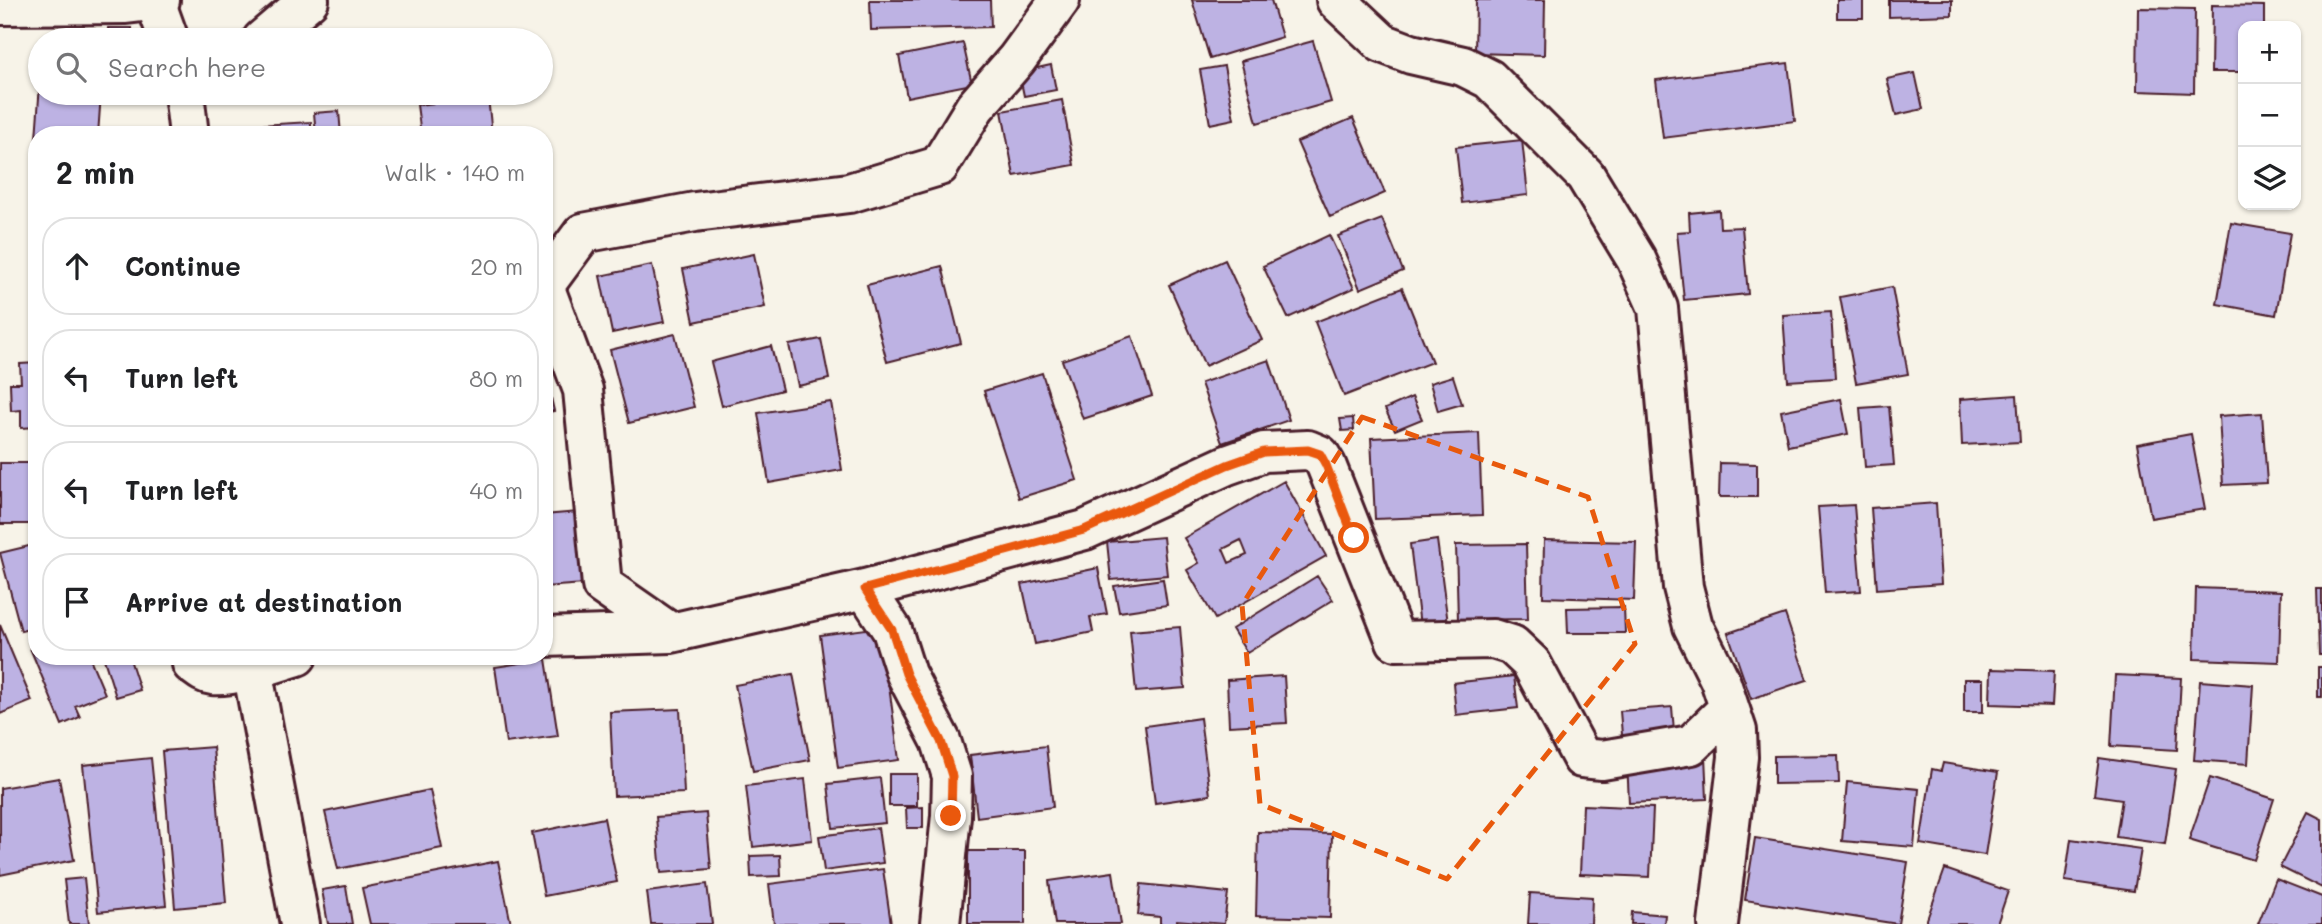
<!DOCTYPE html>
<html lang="en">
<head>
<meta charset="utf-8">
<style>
  :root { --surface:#fff; --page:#f2f2f2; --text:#202124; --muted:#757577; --line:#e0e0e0 }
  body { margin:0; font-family:Mali,sans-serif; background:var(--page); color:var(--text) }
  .controls { position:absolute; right:21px; top:21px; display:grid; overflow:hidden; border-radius:14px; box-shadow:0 2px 5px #0004 }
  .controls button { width:63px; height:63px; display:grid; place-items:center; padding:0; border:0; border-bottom:2px solid var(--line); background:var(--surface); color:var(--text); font:35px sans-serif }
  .stop { position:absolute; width:21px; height:21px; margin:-16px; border:5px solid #ea580c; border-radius:50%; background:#fff }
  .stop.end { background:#ea580c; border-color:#fff; box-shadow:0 2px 7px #0008 }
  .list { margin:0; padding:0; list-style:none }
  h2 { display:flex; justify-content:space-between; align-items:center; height:91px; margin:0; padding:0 28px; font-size:30px }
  h2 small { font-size:23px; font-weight:400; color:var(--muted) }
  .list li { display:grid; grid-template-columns:46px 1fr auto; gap:21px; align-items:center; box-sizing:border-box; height:98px; margin:0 14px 14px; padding:0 14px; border:2px solid var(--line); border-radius:28px }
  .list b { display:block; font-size:26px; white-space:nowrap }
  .list em { font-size:23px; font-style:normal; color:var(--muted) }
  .icon { flex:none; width:38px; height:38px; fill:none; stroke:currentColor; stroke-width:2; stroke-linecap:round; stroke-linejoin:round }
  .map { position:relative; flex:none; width:2322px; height:924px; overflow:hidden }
  .search { position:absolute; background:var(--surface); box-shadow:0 2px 5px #0004; left:28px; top:28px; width:525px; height:77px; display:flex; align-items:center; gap:18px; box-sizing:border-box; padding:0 24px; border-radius:38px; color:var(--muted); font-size:26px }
  .panel { position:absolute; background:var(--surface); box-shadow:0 2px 5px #0004; left:28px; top:126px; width:525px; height:539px; border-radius:28px }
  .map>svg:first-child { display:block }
  .building { fill:#bdb2e3; stroke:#4a1f2b; stroke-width:2; fill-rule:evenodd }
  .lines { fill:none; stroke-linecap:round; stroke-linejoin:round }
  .minor-casing { stroke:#4a1f2b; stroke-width:44 }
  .tertiary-casing { stroke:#4a1f2b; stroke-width:44 }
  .minor { stroke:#f7f3e8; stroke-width:38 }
  .tertiary { stroke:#f7f3e8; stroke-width:38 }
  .route { stroke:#ea580c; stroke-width:9 }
  .marked { fill:none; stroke:#e8590c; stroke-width:5; stroke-dasharray:14 9; stroke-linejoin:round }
</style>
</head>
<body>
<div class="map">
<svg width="2322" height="924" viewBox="0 0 2322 924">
  <rect width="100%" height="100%" fill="#f7f3e8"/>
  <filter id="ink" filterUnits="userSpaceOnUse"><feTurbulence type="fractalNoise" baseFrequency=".0143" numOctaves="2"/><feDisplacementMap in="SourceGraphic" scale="14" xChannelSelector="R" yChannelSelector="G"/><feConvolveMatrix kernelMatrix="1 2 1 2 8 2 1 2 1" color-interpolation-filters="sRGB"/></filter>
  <g filter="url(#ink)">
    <path class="building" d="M870 0H990L991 27 871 30Z
      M1192 0H1271L1282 37 1210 59Z
      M1476 0H1545L1544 55 1475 53Z
      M1837 0H1863V18H1837Z
      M1889 0H1952V15L1889 17Z
      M2212 5 2264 6V26H2243V72H2211Z
      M2138 8 2195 9 2194 93 2137 91Z
      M108 28H132V40H108Z
      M1313 41 1331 102 1257 123 1241 61Z
      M963 43 972 84 907 97 899 56Z
      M1788 63 1795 121 1663 138 1656 80Z
      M1051 65 1056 90 1024 96 1019 72Z
      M1224 66 1234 119 1210 124 1200 70Z
      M1915 73 1923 109 1896 115 1887 79Z
      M40 84V93H101L98 135H37V165H34Z
      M488 97 492 135H421L417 105Z
      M1062 100 1074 165 1014 176 1002 111Z
      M339 111 341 135H316L314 113Z
      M1353 118 1385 193 1330 217 1297 142Z
      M311 122V135H241L240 126Z
      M1522 140 1528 195 1462 203 1456 147Z
      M1719 210 1720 228 1742 227 1748 294 1684 300 1677 232 1690 231 1689 213Z
      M1382 219 1403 271 1360 289 1338 236Z
      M2231 223 2290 233 2276 315 2217 304Z
      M1329 235 1354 288 1288 318 1263 266Z
      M754 254 765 307 694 322 683 269Z
      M1225 260 1262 340 1205 366 1169 285Z
      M652 265 664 322 612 333 600 276Z
      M942 266 961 343 887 362 867 285Z
      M1892 287 1908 374 1856 383 1840 297Z
      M1402 288 1432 362 1344 396 1315 322Z
      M1831 312 1835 378 1788 381 1783 315Z
      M675 334 694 407 629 423 610 350Z
      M1132 336 1152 396 1083 419 1062 360Z
      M821 339 829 379 798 386 789 345Z
      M771 346 782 390 722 406 711 362Z
      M1269 360 1289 420 1222 443 1201 383Z
      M37 363V427L21 428V410L11 411 10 383H21L20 364Z
      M1042 373 1077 480 1019 498 984 391Z
      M1453 376 1462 404 1438 411 1430 383Z
      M549 389 554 411 544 413V390Z
      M2017 395 2020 442 1962 445 1960 399Z
      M1412 397 1422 419 1395 430 1385 409Z
      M1841 399 1848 434 1788 446 1781 411Z
      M831 402 842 470 769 483 758 413Z
      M1889 406 1894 465 1865 467 1860 408Z
      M2262 413 2267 483 2223 485 2219 416Z
      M1353 418 1354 430 1342 431 1340 419Z
      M1479 433 1482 515 1375 519 1371 438Z
      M2191 434 2205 509 2151 518 2137 444Z
      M0 463H37V524H0Z
      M1720 463 1757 464V497H1719Z
      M1284 481 1326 556 1215 619 1187 570 1199 563 1184 538ZM1241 540 1247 555 1229 563 1223 549Z
      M1936 503 1941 584 1877 589 1871 508Z
      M1854 505 1861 591 1825 593 1818 507Z
      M578 512 584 584 544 587V515Z
      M1163 537 1167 575 1111 580 1107 542Z
      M1437 540 1448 623 1420 626 1410 544Z
      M1544 540 1636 542 1634 600 1543 597Z
      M37 544V627L21 631 0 553Z
      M1526 544 1528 619 1458 620 1456 545Z
      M1098 568 1107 614 1090 617 1093 632 1035 644 1022 584Z
      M1317 576 1333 600 1247 653 1232 629Z
      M1163 579 1167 605 1119 612 1114 586Z
      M2196 588 2281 591 2279 662 2194 659Z
      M2317 589H2322V655H2319Z
      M1624 607 1625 633H1568L1567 608Z
      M1785 614 1807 680 1751 699 1728 633Z
      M0 625 32 701 0 714Z
      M881 627 899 760 838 768 820 635Z
      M1180 627 1185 688 1136 692 1130 631Z
      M37 645V656H89L105 694 75 706 80 717 62 725 30 648Z
      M112 656H129L140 690 116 697 104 659Z
      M546 659 558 736 506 743 495 667Z
      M2318 667H2322V697H2318Z
      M1991 669 2054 671 2052 706 1990 704Z
      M793 674 810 760 753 771 735 685Z
      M2115 675 2181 678 2177 750 2111 746Z
      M1284 676 1287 723 1229 726 1227 680Z
      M1514 676 1518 708 1456 715 1453 683Z
      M1964 679H1983V712H1964Z
      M2200 681 2253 685 2248 764 2194 760Z
      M1672 707 1675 743 1623 746 1620 711Z
      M680 709 684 793 614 796 610 712Z
      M1200 718 1210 795 1155 803 1145 726Z
      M1046 746 1053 807 977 817 970 755Z
      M213 747 226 903 175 908 162 751Z
      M1838 755 1839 783 1774 784V756Z
      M1705 756 1707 799 1629 803 1627 760Z
      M151 758 166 905 98 912 83 765Z
      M2099 758 2176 769 2165 844 2116 837 2122 799 2094 795Z
      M1943 763 1998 772 1985 855 1920 844 1932 769 1941 771Z
      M889 774H917V806H889Z
      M59 778 74 860 0 875V788Z
      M880 778 885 823 833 828 828 784Z
      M2210 778 2274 799 2254 860 2189 840Z
      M805 779 812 840 753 847 746 786Z
      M1847 782 1919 789 1914 847 1842 841Z
      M430 790 442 848 338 869 325 812Z
      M1583 805 1653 808 1650 877 1580 874Z
      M923 807V828H907L906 808Z
      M2308 812 2322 819V888L2280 867Z
      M706 813 711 869 661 873 656 817Z
      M604 818 617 882 544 896 532 833Z
      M878 828 883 863 824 871 819 836Z
      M1258 832 1332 834 1330 918 1256 916Z
      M1755 838 1908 862 1898 924 1745 900Z
      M2071 839 2141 849 2134 891 2065 881Z
      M968 851H1025V924H968Z
      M780 855 781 876 751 877 750 856Z
      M498 861 511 924H370L362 888Z
      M883 869 891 924H774L769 884Z
      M1945 869 2008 891 1997 924H1932L1926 922Z
      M1113 872 1121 924H1055L1049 881Z
      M84 878 89 924H69L64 880Z
      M2276 879 2322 897V924H2258Z
      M707 884 712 924H651L647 892Z
      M1141 884 1228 893 1224 924 1177 920V924H1160V917L1138 915Z
      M346 886 352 924H328L322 890Z
      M1530 893 1592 897 1591 924H1528Z
      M1632 912 1665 915 1664 924H1631Z"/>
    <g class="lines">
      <defs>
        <path id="minor" d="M1336 0 1382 43 1411 54 1463 66 1489 79 1585 175 1636 259 1658 308 1683 587 1693 626 1720 680 1737 731 1738 757 1718 924
          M155 1 169 40
          M262 40 309 0
          M184 93 189 135
          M865 589 892 630 906 674 941 741 952 776 951 816 940 924
          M671 633 602 585 583 390 544 286 583 233 695 212 849 193 939 166 975 107 1017 59 1060 0
          M544 637 671 633 865 589 1085 530 1227 465 1264 452 1308 450 1320 455 1326 465 1396 641 1493 639 1512 645 1531 663 1582 758 1602 760 1691 745 1729 708
          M191 656 192 664C199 669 204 674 212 675 236 677 274 663 297 656
          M252 669 300 924"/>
        <path id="tertiary" d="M0 5 126 4 160 0"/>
      </defs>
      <use href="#minor" class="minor-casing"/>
      <use href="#tertiary" class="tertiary-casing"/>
      <use href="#minor" class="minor"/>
      <use href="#tertiary" class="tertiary"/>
    </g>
  </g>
  <g class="lines" filter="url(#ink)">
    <path class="route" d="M951 816 952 776 941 741 906 674 892 630 865 589 1084 530 1227 465 1264 452 1308 450 1320 454 1326 465 1354 538"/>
  </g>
  <path class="marked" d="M1362 417 1588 497 1635 644 1447 879 1260 804 1242 605Z"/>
</svg>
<div class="controls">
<button>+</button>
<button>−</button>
<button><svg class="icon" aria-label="layers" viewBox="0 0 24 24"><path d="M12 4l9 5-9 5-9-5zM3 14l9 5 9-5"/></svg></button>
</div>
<div class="stop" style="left:1354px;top:538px"></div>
<div class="stop end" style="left:951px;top:816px"></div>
<div class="search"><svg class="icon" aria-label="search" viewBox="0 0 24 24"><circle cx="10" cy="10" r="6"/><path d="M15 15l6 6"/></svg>Search here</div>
<section class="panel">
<h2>2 min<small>Walk · 140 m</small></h2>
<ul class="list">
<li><svg class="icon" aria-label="ahead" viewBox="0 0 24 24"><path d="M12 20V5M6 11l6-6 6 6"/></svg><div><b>Continue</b></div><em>20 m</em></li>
<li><svg class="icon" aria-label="left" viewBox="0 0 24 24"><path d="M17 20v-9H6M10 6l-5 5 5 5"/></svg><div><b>Turn left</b></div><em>80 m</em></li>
<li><svg class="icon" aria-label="left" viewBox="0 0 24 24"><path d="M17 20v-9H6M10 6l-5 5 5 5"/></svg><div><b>Turn left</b></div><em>40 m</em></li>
<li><svg class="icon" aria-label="arrive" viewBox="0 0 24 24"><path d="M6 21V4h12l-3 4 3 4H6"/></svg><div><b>Arrive at destination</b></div></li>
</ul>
</section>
</div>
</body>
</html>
